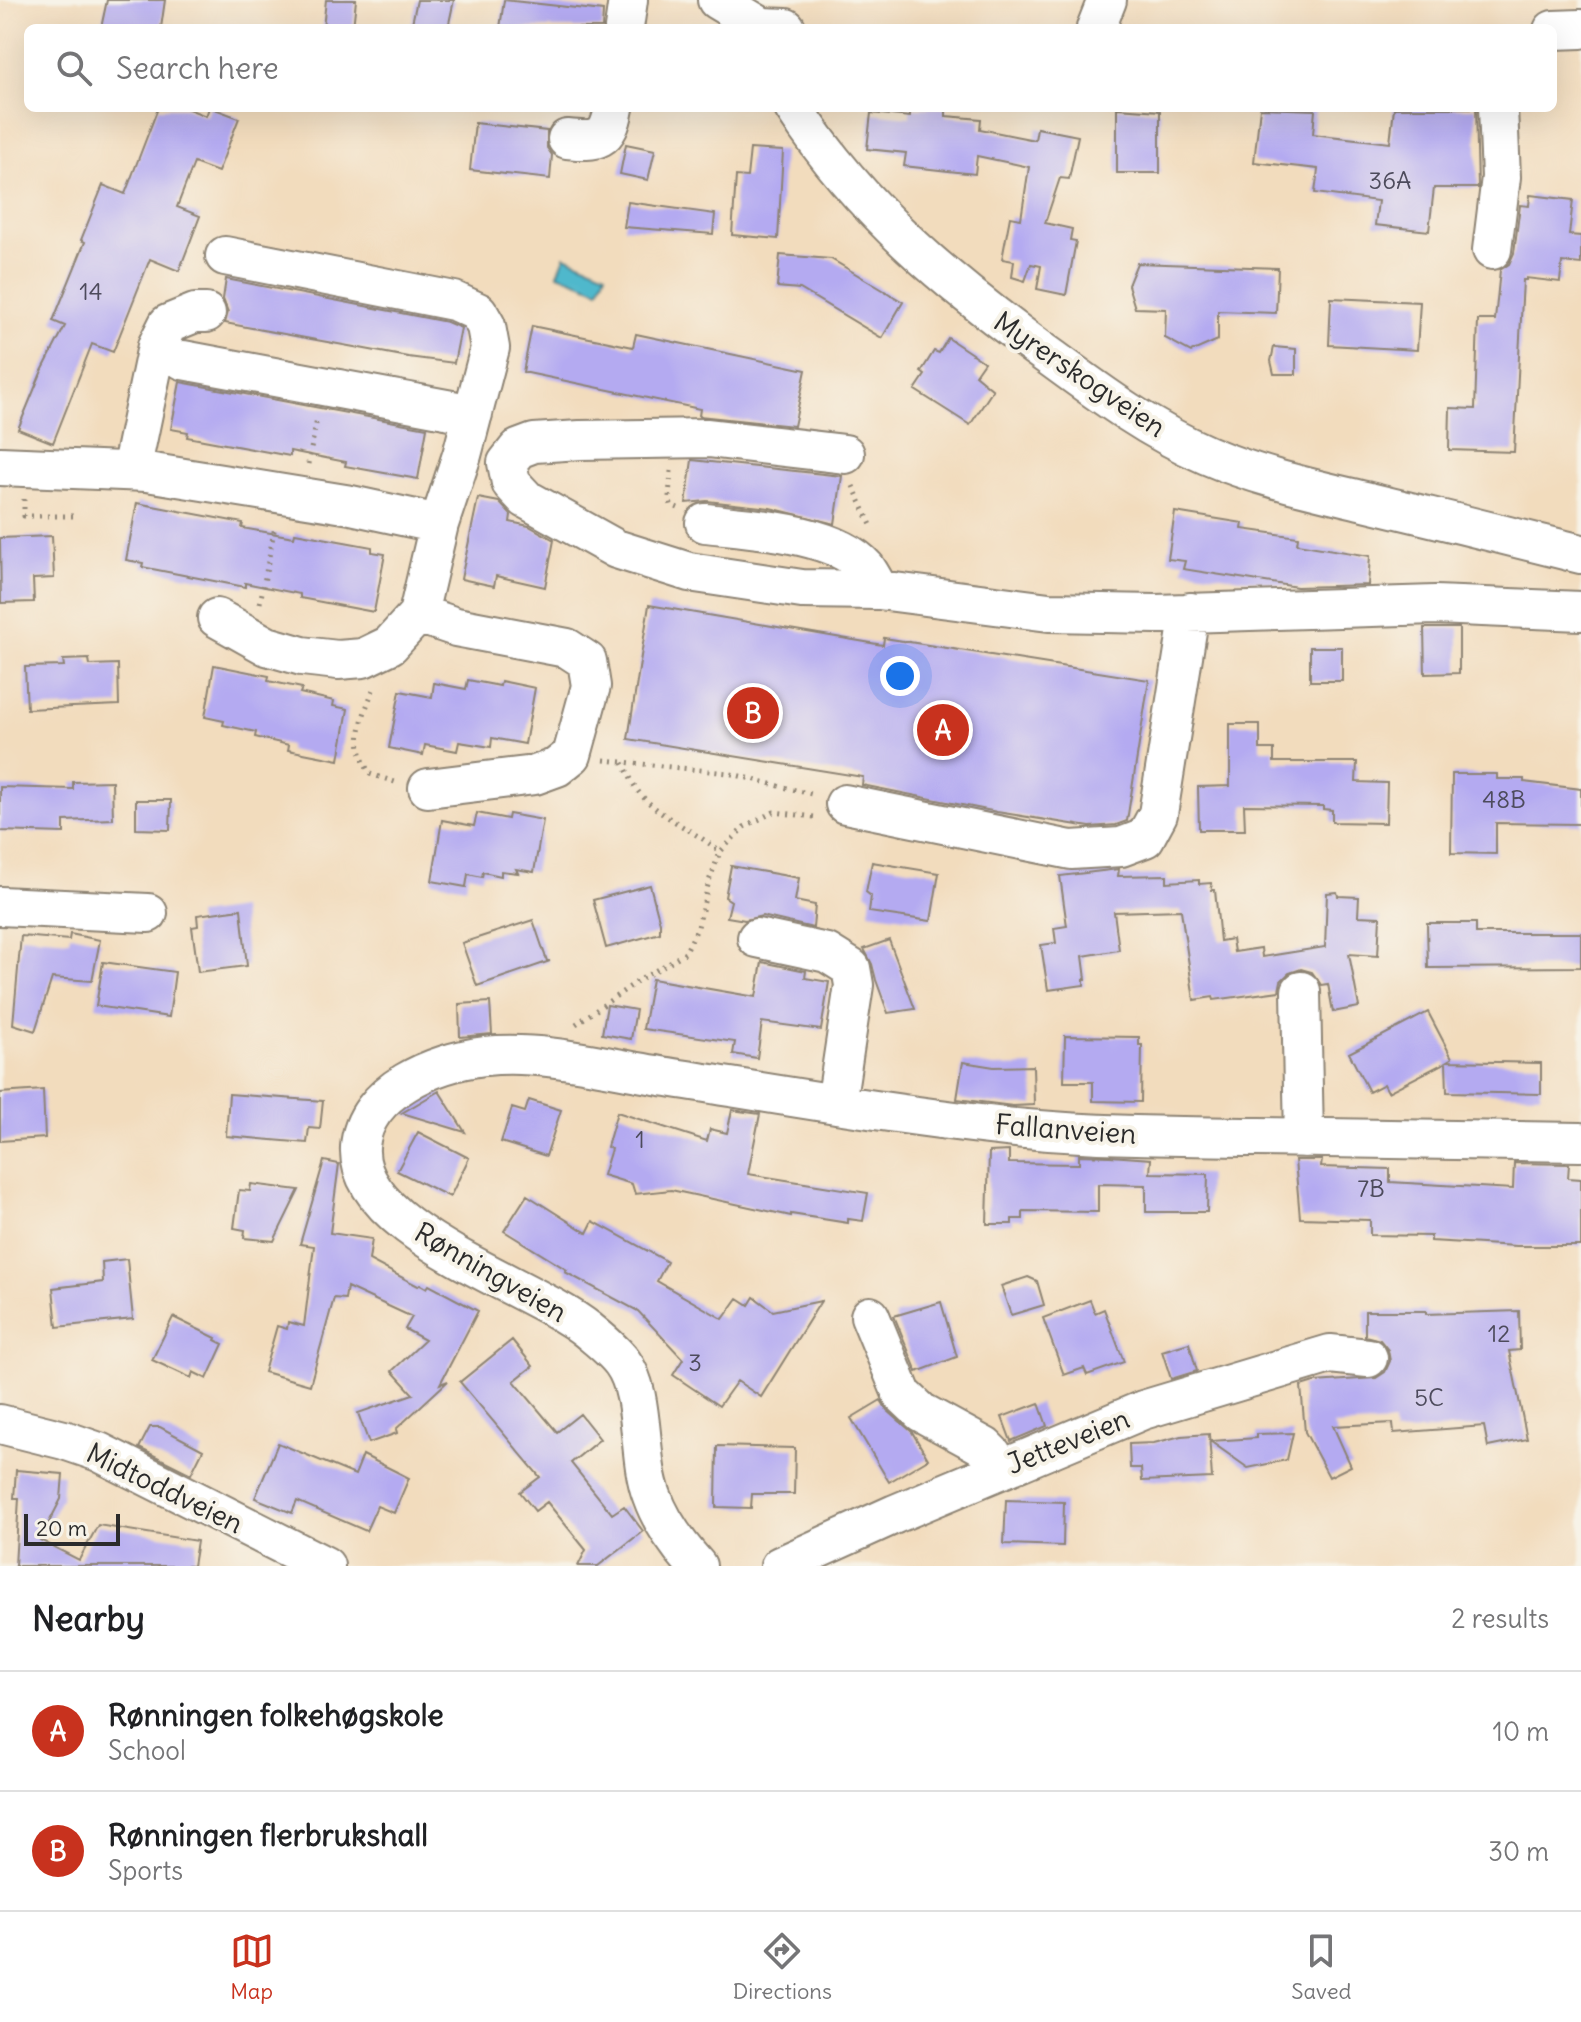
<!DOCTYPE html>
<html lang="en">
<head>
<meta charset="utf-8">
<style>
  :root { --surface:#fff; --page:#f2f2f2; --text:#202124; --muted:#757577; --line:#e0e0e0; --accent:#c8321e }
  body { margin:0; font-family:Delius,sans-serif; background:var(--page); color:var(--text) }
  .scale { position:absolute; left:24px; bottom:20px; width:96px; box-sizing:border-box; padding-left:8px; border:4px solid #2b2b2b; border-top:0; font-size:22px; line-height:28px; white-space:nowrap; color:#2b2b2b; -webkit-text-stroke:6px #f7f3e8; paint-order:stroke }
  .you { position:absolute; left:900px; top:676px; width:28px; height:28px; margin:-20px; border:6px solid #fff; border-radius:50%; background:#1a73e8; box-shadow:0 0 0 12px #1a73e833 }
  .badge { display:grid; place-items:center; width:52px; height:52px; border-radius:50%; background:var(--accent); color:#fff; font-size:26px; font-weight:700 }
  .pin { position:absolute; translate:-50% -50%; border:4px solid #fff; box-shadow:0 2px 8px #0006 }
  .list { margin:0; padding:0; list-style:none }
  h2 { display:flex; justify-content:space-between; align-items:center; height:104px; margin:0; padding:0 32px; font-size:34px }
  h2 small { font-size:26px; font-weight:400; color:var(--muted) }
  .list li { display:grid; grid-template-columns:52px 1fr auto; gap:24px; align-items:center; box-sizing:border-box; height:120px; padding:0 32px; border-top:2px solid var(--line) }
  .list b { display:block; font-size:30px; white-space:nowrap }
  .list p { margin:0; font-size:26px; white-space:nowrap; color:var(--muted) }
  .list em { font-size:26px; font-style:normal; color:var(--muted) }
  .icon { flex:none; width:44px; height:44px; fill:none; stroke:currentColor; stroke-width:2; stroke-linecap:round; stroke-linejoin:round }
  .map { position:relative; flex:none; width:1581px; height:1566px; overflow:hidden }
  .search { position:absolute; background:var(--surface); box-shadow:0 8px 32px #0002; left:24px; right:24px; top:24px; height:88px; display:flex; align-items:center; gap:20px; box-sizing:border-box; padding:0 28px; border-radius:12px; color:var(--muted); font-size:30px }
  .sheet { height:344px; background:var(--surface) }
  nav { display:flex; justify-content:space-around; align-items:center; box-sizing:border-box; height:112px; border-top:2px solid var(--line); background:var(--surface); font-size:22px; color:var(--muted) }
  nav a { display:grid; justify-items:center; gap:4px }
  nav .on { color:var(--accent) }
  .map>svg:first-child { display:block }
  .water { fill:#4fb8cc; stroke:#3d727c; stroke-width:2 }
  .building { fill:#b4aaf1 }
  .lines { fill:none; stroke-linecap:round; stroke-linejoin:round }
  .minor-casing { stroke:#8e8474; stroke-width:42 }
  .path { stroke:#8e8474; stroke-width:5; stroke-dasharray:2 6; stroke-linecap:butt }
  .minor { stroke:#fff; stroke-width:38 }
  .labels { text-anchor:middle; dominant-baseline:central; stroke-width:8; stroke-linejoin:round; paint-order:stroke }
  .number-label { font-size:24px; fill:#4d4b5c }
  .street-label { font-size:28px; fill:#2b2b2b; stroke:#f7f3e8 }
</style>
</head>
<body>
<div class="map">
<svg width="1581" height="1566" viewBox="0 0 1581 1566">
  <rect width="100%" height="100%" fill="#f7f3e8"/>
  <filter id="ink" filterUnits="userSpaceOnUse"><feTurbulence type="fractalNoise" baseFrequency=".0125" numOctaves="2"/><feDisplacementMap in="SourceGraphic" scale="16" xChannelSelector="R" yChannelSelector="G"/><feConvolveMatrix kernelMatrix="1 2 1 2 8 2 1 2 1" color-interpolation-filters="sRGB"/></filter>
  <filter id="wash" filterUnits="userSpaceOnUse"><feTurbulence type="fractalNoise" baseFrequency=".006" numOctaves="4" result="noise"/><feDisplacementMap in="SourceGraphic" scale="32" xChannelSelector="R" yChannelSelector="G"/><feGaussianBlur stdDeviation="1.8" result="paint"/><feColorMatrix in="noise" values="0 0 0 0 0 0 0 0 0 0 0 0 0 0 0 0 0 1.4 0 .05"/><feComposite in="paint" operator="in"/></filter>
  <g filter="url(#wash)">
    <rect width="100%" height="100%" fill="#f2dcbd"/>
    <path class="water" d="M565 256 606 273 599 290 558 274Z"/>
    <g id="blocks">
      <path class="building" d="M107 0H165L161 28H101Z
        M326 0H356L353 28H323Z
        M417 0H454L448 28H411Z
        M504 0 603 11 602 28H500Z
        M158 108H186L206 116 209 108H212L239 118 218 172 194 163 177 207 200 216 179 271 150 259 113 352 92 344 53 443 18 429 41 373 65 326 53 321 85 242 81 240 103 185 125 194Z
        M910 108H946V116L981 119 980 129 1035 140 1037 128 1078 136 1069 179 1060 178 1045 223 1072 229 1070 240 1076 241 1066 295 1037 289 1041 266 1031 264 1025 281 1012 277 1014 261 1002 259 1010 217 1021 219 1029 167 977 156 975 174 904 166 906 153 867 149 871 113 910 117Z
        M1117 108 1160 111V173H1117Z
        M1260 108 1315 110 1313 134 1390 143 1394 108H1476L1478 188H1434L1429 231 1375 225 1378 201 1315 193 1318 169 1254 162Z
        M475 123 547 131V148L552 155 550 179 470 170Z
        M626 144 655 150 648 180 620 174Z
        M750 149 783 151 778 239 732 235 736 176 747 177Z
        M1530 195 1573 200 1569 235 1581 236V264L1562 262 1560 282 1526 278V280H1523L1514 452 1449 450 1450 408 1475 409 1478 320H1495L1500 270 1509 264 1514 253 1520 205 1529 206Z
        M628 202 715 214 713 234 624 227Z
        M780 255 831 259 903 302 882 338 800 289 777 287Z
        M1137 263 1278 268 1276 313 1218 311V340L1191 352 1165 338 1166 309 1135 308 1128 285Z
        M226 279 447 322 461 328 454 363 408 357 225 323 228 312 223 299Z
        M1331 298 1420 302 1417 350 1329 345Z
        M532 326 633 347 636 334 806 370 794 426 699 416 700 409 523 372Z
        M948 338 984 362 975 375 993 390 970 425 915 390 925 375 921 372 934 351 939 353Z
        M1274 347 1296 349V374H1274L1271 361Z
        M180 382 427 428 418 479 345 466 346 462 290 451V456L187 437 188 432 171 429Z
        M692 460 842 476 835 524 770 508 707 501 686 503Z
        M478 498 499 502 511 515 510 522 529 526 554 540 545 587 496 576 494 586 461 579Z
        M137 503 243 523 242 528 294 537 295 533 372 547V552L385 554 374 612 300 598V594L245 583V587L142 567 143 563 126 560Z
        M1175 512 1243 523 1242 529 1298 537 1297 544 1370 556 1368 585 1297 587 1183 569 1185 561 1168 559Z
        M52 536 54 578 33 579 34 602 1 603 0 538Z
        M649 605 883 645 884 638 1149 680 1127 821 1116 825 1090 827 997 812 862 785 863 777 628 739Z
        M1424 628H1459V673L1425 674Z
        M1310 647H1342V681H1310Z
        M89 659 90 665 118 664 119 705 27 709 25 667 64 666 63 660Z
        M214 665 269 676 268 681 302 688 300 693 334 701 333 706 348 709 339 760 288 750 289 745 255 737 256 732 223 725 224 721 205 717Z
        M468 680 500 686 501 681 535 688 525 744 492 738 491 747 459 742 457 751 425 745 423 755 389 748 400 691 432 697 434 683 466 689Z
        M1230 724H1260V749H1274V762H1357L1356 782 1387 783 1386 823 1332 822V810L1323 809V806L1244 805 1245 830H1199L1198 787 1230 786Z
        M1452 774H1497V779H1524V782L1581 789V824L1496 823V854L1451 853Z
        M112 781 113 819 64 821V833L0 831V787L73 789V782Z
        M136 800H171L170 830 136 829Z
        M477 813 508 819 509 814 543 820 534 872 516 869 518 873 501 871V876L483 872 482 877 468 874 466 887 432 881 442 820 474 826Z
        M872 862 939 873 931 921 869 912 871 896 866 892Z
        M731 866 799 878 795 901 815 905 813 928 762 916 745 920 727 917 731 901 725 897Z
        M1119 869 1118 876 1167 875V882L1199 880V884L1211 883 1212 890H1215L1220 941 1232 939 1234 952 1261 948 1262 957 1325 947 1327 893 1337 892 1338 896 1359 897 1358 916 1380 917 1378 956 1349 954 1359 1007 1333 1012 1328 984 1321 985 1312 972 1301 969 1289 973 1281 981 1279 991 1214 1000 1213 997 1194 1000 1181 910 1114 912 1119 950 1083 956 1086 979H1084V985L1048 990 1041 945 1056 943 1054 928 1067 926 1060 876Z
        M650 885 660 923V933L606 948 593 900Z
        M241 909 247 966 198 972 192 927 198 926 197 915Z
        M533 920 547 961H550L477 986 462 943Z
        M1427 923H1476V933H1581V967L1428 968Z
        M70 934 100 940 92 981 52 978 35 1031 13 1024 21 936 69 940Z
        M889 940 915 1009 888 1013 876 980 872 964 864 949Z
        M103 962 175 972 169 1017 96 1006Z
        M762 962 806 971 805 978 829 982 821 1030 762 1022 757 1058 733 1054 735 1042 643 1029 652 979 756 997Z
        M490 1002 492 1034 460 1037 459 1004Z
        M607 1005 636 1010 631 1039 602 1034Z
        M1428 1012 1452 1058 1447 1061 1541 1063V1094L1447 1092 1446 1062 1388 1092 1384 1084 1369 1092 1349 1053Z
        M1065 1036 1139 1037V1045H1142L1141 1102 1093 1101V1082H1064Z
        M963 1062 994 1067 1033 1066 1034 1105 1013 1106 957 1099Z
        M43 1090 45 1138 0 1141V1093Z
        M439 1091 465 1132 402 1113Z
        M229 1094 323 1101 320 1129 309 1128 307 1143 226 1136Z
        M529 1100 561 1110 546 1156 501 1142 512 1108 525 1112Z
        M732 1110 760 1114 748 1174 868 1193 863 1221 848 1219V1223L791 1214V1216L671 1190 635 1194 632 1184 603 1175 611 1149 607 1147 617 1112 707 1141 710 1129 727 1133Z
        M418 1132 469 1158 450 1197 397 1171Z
        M1009 1151V1163L1079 1164V1155L1110 1156 1151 1159 1150 1173 1208 1174 1207 1212H1146V1185L1098 1184V1212L1023 1211V1219H1012V1224H987L989 1152Z
        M1295 1160H1322L1321 1167 1390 1169V1182L1513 1189 1514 1163 1569 1164 1568 1178 1581 1179V1246H1517L1431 1241V1236L1370 1235V1220L1300 1218Z
        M324 1161 339 1164 330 1233 372 1239 369 1260 418 1286 420 1284 427 1288 429 1285 478 1311 440 1384 448 1381 396 1429 397 1433 369 1443 358 1413 413 1394 392 1371 425 1340 405 1329 412 1317 347 1287 345 1299 334 1298 310 1385 264 1372 277 1326 287 1329 288 1322 304 1326 314 1246 300 1244Z
        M251 1184 299 1190 274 1241 244 1238 245 1230 234 1228 239 1190 250 1191Z
        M527 1195 587 1233 593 1221 661 1258 667 1262 657 1281 723 1319 738 1298 749 1305 754 1297 773 1311 821 1301 761 1397 737 1381 719 1406 673 1375 683 1359 638 1311 565 1272 567 1270 504 1231Z
        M127 1259 133 1319 57 1327 53 1288 103 1282 102 1262Z
        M1028 1277 1037 1281 1044 1305 1011 1315 1001 1286Z
        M1090 1300 1095 1313 1104 1309 1124 1362 1087 1375 1084 1368 1064 1375 1043 1318Z
        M941 1302 957 1357 917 1372 894 1316Z
        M1365 1311H1426V1314L1519 1311 1520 1350 1509 1351 1527 1439 1488 1447 1484 1426 1394 1433 1393 1423 1333 1426 1351 1466 1329 1477 1305 1432 1301 1386 1314 1382 1376 1378 1385 1372 1390 1361 1388 1350 1380 1340 1365 1336Z
        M173 1317 216 1338 215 1340 223 1344 207 1379 193 1372 191 1378 152 1360Z
        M512 1340 533 1366 514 1381 557 1432 580 1414 600 1439 571 1463 612 1514 624 1506 643 1531 598 1566H578L586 1550 547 1502 535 1511 520 1492 540 1477 460 1382Z
        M1189 1343 1197 1371 1171 1379 1162 1351Z
        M881 1400 887 1410 912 1432 928 1459 889 1482 851 1418Z
        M1039 1403 1047 1426 1011 1441 1002 1417Z
        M150 1427H160L203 1450 191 1474 139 1448Z
        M1293 1433 1287 1460 1248 1468 1210 1441 1257 1438V1434Z
        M1209 1434 1212 1478 1142 1481 1141 1468H1130L1129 1444 1154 1443 1181 1436Z
        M278 1443 355 1475 363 1455 409 1478 394 1513 377 1506 366 1531 297 1501 292 1513 255 1498Z
        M717 1446 795 1448 794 1494H752L751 1508 716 1507Z
        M16 1470 63 1474 61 1499 40 1540 79 1560 98 1525 197 1541 193 1566H15L19 1498H14Z
        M1006 1500 1064 1502 1063 1546 1004 1544Z"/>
    </g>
  </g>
  <g filter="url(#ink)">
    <use href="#blocks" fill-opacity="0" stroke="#8e8474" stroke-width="2"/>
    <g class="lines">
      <defs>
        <path id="minor" d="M717 0 762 27 786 28
          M624 28 628 0
          M1096 28 1107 0
          M1553 30 1581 29
          M794 108C861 212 954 288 1053 359 1102 395 1151 431 1207 455 1258 477 1315 489 1369 502 1440 519 1510 536 1581 554
          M567 139C598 142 608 141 614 108
          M1492 250 1501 177 1498 108
          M183 360 473 414
          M845 454 708 438 580 440 534 443 518 449 507 463 511 483 526 499 616 549 689 572 802 589 879 590 1049 612 1156 614 1435 605 1581 611
          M0 466 147 472 351 505 439 524
          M131 471 157 346 168 324 195 313H206
          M705 523C749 528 835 532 866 568 871 575 875 583 879 590
          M418 614 456 627 567 648 587 661 591 686 572 755 557 767 535 775 428 788
          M217 618 267 646 302 656 338 660 363 658 390 645 418 614 439 524 462 455 490 348 486 326 478 312 454 301 225 256
          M845 804 1071 850 1121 847 1145 838 1158 814 1190 612
          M0 906 148 913
          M757 938 827 953 851 968 854 985 836 1104
          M1301 991 1304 1138
          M870 1316 902 1394 921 1412 985 1447 992 1454 1000 1469
          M0 1424 64 1440 99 1452 325 1566
          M697 1566C679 1546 661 1522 652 1496 637 1458 646 1394 622 1362 613 1350 600 1340 588 1330 531 1284 355 1232 360 1147 364 1090 436 1062 485 1056 545 1050 609 1068 668 1077 787 1096 906 1117 1026 1129 1102 1136 1180 1136 1257 1137 1365 1139 1473 1141 1581 1142
          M780 1566 895 1514 1143 1410 1330 1354 1368 1358"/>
      </defs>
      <use href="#minor" class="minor-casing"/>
      <path class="path" d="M308 464 317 419
        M671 471 669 497 671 505 678 508
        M853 486 872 527
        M24 499V516H74
        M260 603 275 526
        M373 690C361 722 351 742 370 774L398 783
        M604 760 728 773 815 795
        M623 763C628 772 632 783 638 791 658 817 696 831 720 852
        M576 1024 638 981 685 953 698 927 709 881 720 852 744 827 774 812 814 817"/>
      <use href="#minor" class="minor"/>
    </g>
  </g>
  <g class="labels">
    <g class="number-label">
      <text x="1390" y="180">36A</text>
      <text x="91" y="291">14</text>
      <text x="1504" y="799">48B</text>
      <text x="640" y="1139">1</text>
      <text x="1371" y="1188">7B</text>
      <text x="1499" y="1333">12</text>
      <text x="695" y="1362">3</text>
      <text x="1429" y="1397">5C</text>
    </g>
    <g class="street-label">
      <text transform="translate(1080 374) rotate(34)">Myrerskogveien</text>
      <text transform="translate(1066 1129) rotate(4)">Fallanveien</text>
      <text transform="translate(491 1272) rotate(30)">Rønningveien</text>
      <text transform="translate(1068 1441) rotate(-22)">Jetteveien</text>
      <text transform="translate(165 1488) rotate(26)">Midtoddveien</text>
    </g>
  </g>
</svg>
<div class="scale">20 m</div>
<div class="you"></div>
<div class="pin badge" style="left:943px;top:730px">A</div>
<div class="pin badge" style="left:753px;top:713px">B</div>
<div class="search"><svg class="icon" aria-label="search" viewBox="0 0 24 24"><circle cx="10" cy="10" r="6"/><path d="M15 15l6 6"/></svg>Search here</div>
</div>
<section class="sheet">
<h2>Nearby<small>2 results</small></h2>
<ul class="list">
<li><span class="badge">A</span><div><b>Rønningen folkehøgskole</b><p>School</p></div><em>10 m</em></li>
<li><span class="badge">B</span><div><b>Rønningen flerbrukshall</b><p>Sports</p></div><em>30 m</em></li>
</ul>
</section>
<nav>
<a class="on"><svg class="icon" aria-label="map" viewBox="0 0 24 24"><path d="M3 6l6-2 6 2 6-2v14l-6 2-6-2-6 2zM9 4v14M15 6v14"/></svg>Map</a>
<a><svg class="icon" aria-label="directions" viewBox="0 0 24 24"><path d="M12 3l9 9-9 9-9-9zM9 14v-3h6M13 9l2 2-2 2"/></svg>Directions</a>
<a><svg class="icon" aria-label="saved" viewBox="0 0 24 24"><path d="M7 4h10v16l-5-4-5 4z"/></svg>Saved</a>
</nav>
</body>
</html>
